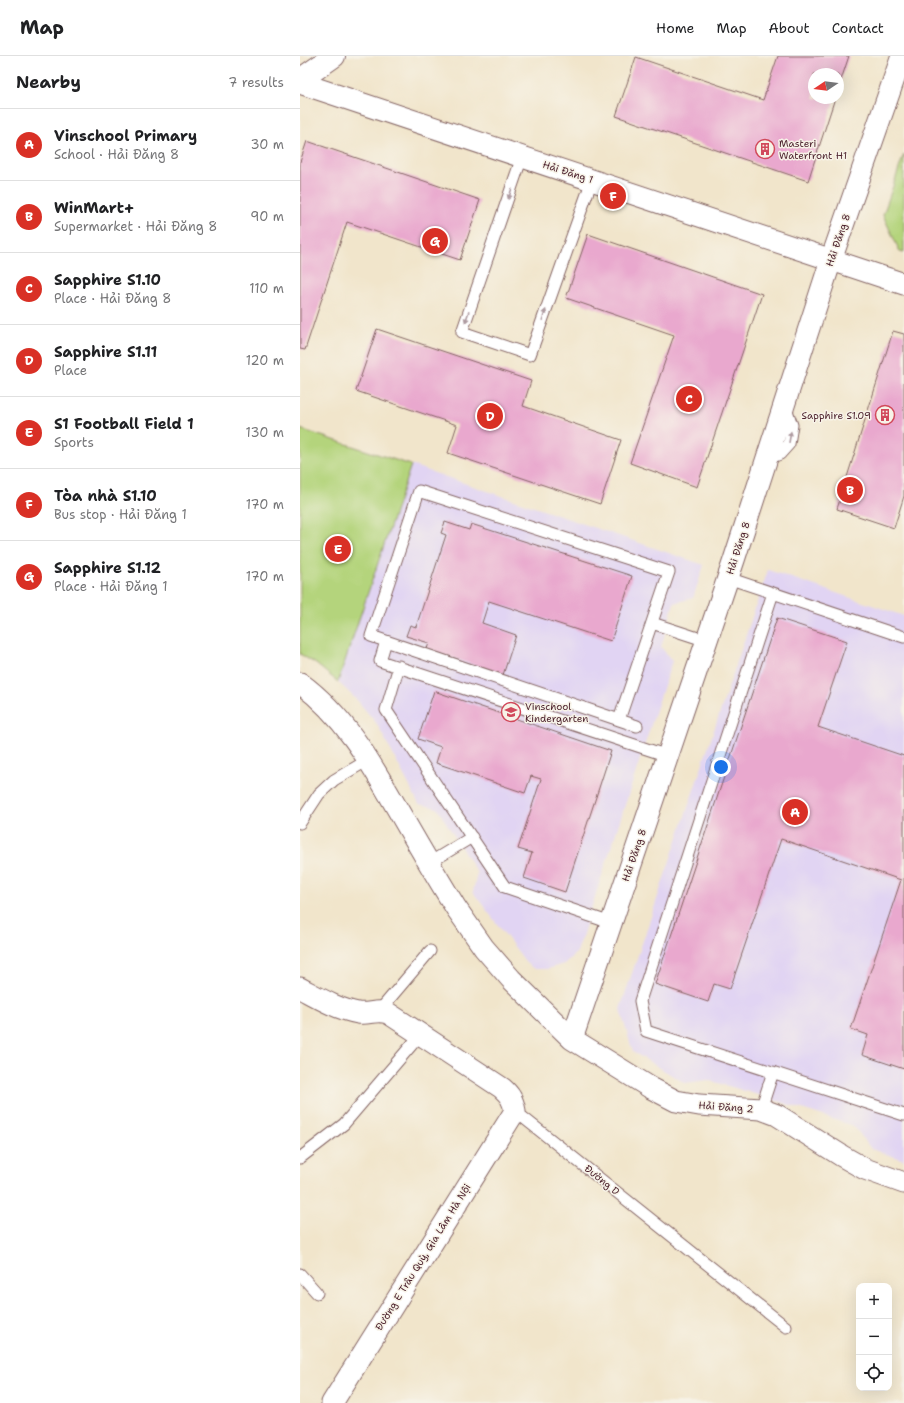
<!DOCTYPE html>
<html lang="en">
<head>
<meta charset="utf-8">
<style>
  :root { --surface:#fff; --page:#f2f2f2; --text:#202124; --muted:#757577; --line:#e0e0e0; --accent:#d93025 }
  body { margin:0; font-family:"Shantell Sans",sans-serif; background:var(--page); color:var(--text) }
  .controls { position:absolute; right:12px; bottom:12px; display:grid; overflow:hidden; border-radius:8px; box-shadow:0 4px 16px #0002 }
  .controls button { width:36px; height:36px; display:grid; place-items:center; padding:0; border:0; border-bottom:1px solid var(--line); background:var(--surface); color:var(--text); font:20px sans-serif }
  .compass { position:absolute; left:508px; top:12px; width:36px; height:36px; border-radius:50%; background:var(--surface); box-shadow:0 4px 16px #0002; rotate:257deg }
  .you { position:absolute; left:421px; top:711px; width:14px; height:14px; margin:-10px; border:3px solid #fff; border-radius:50%; background:#1a73e8; box-shadow:0 0 0 6px #1a73e833 }
  .badge { display:grid; place-items:center; width:26px; height:26px; border-radius:50%; background:var(--accent); color:#fff; font-size:13px; font-weight:700 }
  .pin { position:absolute; translate:-50% -50%; border:2px solid #fff; box-shadow:0 1px 4px #0006 }
  .list { margin:0; padding:0; list-style:none }
  h2 { display:flex; justify-content:space-between; align-items:center; height:52px; margin:0; padding:0 16px; font-size:17px }
  h2 small { font-size:13px; font-weight:400; color:var(--muted) }
  .list li { display:grid; grid-template-columns:26px 1fr auto; gap:12px; align-items:center; box-sizing:border-box; height:72px; padding:0 16px; border-top:1px solid var(--line) }
  .list b { display:block; font-size:15px; white-space:nowrap }
  .list p { margin:0; font-size:13px; white-space:nowrap; color:var(--muted) }
  .list em { font-size:13px; font-style:normal; color:var(--muted) }
  .icon { flex:none; width:22px; height:22px; fill:none; stroke:currentColor; stroke-width:2; stroke-linecap:round; stroke-linejoin:round }
  .map { position:relative; flex:none; width:604px; height:1347px; overflow:hidden }
  header { display:flex; align-items:center; gap:24px; box-sizing:border-box; height:56px; padding:0 20px; background:var(--surface); border-bottom:1px solid var(--line) }
  header strong { font-size:19px }
  nav { display:flex; gap:22px; margin-inline-start:auto; font-size:14px }
  main { display:flex }
  aside { flex:1; background:var(--surface) }
  .map>svg:first-child { display:block }
  .built { fill:#e1d4f3 }
  .green { fill:#b4d47b; stroke:#7f7a53 }
  .building { fill:#e9a8ce }
  .lines { fill:none; stroke-linecap:round; stroke-linejoin:round }
  .service-casing { stroke:#846463; stroke-width:13 }
  .minor-casing { stroke:#846463; stroke-width:23 }
  .tertiary-casing { stroke:#846463; stroke-width:24 }
  .service { stroke:#fff; stroke-width:11 }
  .minor { stroke:#fff; stroke-width:21 }
  .tertiary { stroke:#fff; stroke-width:22 }
  .oneway { fill:#ae9aa0 }
  .labels { text-anchor:middle; dominant-baseline:central; stroke-width:3; stroke-linejoin:round; paint-order:stroke }
  .poi-label { font-size:10px; fill:#4a1f2b; stroke:#f7f3e8; text-anchor:start }
  .street-label { font-size:10px; fill:#4a1f2b; stroke:#f7f3e8 }
</style>
</head>
<body>
<header>
<strong>Map</strong>
<nav><a>Home</a><a>Map</a><a>About</a><a>Contact</a></nav>
</header>
<main>
<aside>
<h2>Nearby<small>7 results</small></h2>
<ul class="list">
<li><span class="badge">A</span><div><b>Vinschool Primary</b><p>School · Hải Đăng 8</p></div><em>30 m</em></li>
<li><span class="badge">B</span><div><b>WinMart+</b><p>Supermarket · Hải Đăng 8</p></div><em>90 m</em></li>
<li><span class="badge">C</span><div><b>Sapphire S1.10</b><p>Place · Hải Đăng 8</p></div><em>110 m</em></li>
<li><span class="badge">D</span><div><b>Sapphire S1.11</b><p>Place</p></div><em>120 m</em></li>
<li><span class="badge">E</span><div><b>S1 Football Field 1</b><p>Sports</p></div><em>130 m</em></li>
<li><span class="badge">F</span><div><b>Tòa nhà S1.10</b><p>Bus stop · Hải Đăng 1</p></div><em>170 m</em></li>
<li><span class="badge">G</span><div><b>Sapphire S1.12</b><p>Place · Hải Đăng 1</p></div><em>170 m</em></li>
</ul>
</aside>
<div class="map">
<svg width="604" height="1347" viewBox="0 0 604 1347">
  <rect width="100%" height="100%" fill="#f7f3e8"/>
  <filter id="ink" filterUnits="userSpaceOnUse"><feTurbulence type="fractalNoise" baseFrequency=".025" numOctaves="2"/><feDisplacementMap in="SourceGraphic" scale="8" xChannelSelector="R" yChannelSelector="G"/><feConvolveMatrix kernelMatrix="1 2 1 2 8 2 1 2 1" color-interpolation-filters="sRGB"/></filter>
  <filter id="wash" filterUnits="userSpaceOnUse"><feTurbulence type="fractalNoise" baseFrequency=".012" numOctaves="4" result="noise"/><feDisplacementMap in="SourceGraphic" scale="16" xChannelSelector="R" yChannelSelector="G"/><feGaussianBlur stdDeviation="0.9" result="paint"/><feColorMatrix in="noise" values="0 0 0 0 0 0 0 0 0 0 0 0 0 0 0 0 0 1.4 0 .05"/><feComposite in="paint" operator="in"/></filter>
  <g filter="url(#wash)">
    <rect width="100%" height="100%" fill="#f1e5cb"/>
    <path class="built" d="M111 409 404 509 393 542 374 547 361 591 372 605 277 896 264 908 247 913H235L228 909 173 836 177 817 137 752 119 748 77 668 57 644 38 626Z
      M468 514 604 560V1104L571 1093 554 1070 465 1041 408 1024 385 1027 333 996 320 953Z"/>
    <path class="green" d="M604 98V197L600 196 583 159Z
      M0 373 111 409 38 626 16 608 0 598Z"/>
    <g id="blocks">
      <path class="building" d="M478 0H549L538 33V18H514V42H535L508 125 316 60 336 1 463 44Z
        M7 85 180 144 160 204 47 166 5 294 0 293V106Z
        M288 178 462 238 397 431 330 407 374 279 266 242Z
        M77 273 231 325 223 350 321 384 300 448 148 397 157 369 56 335Z
        M593 275 604 278V440L594 472 537 453Z
        M145 466 169 474 171 468 332 520 311 585 189 545 182 567 216 579 203 619 127 593 129 587 106 580 110 569 116 571 146 479 141 477Z
        M477 562 547 585 518 671 604 700V1013L562 999 568 979 551 973 601 824 481 783 430 933 414 928 408 946 355 928Z
        M134 635 311 695 265 836 224 822 232 797 218 793 241 723 231 720 225 737 136 707 141 691 118 683Z"/>
    </g>
  </g>
  <g filter="url(#ink)">
    <use href="#blocks" fill-opacity="0" stroke="#846463" stroke-width="1"/>
    <g class="lines">
      <defs>
        <path id="service" d="M222 101 162 276 230 299 292 124
          M467 403 480 398 489 388 492 369 485 349
          M428 522 604 581
          M473 537 340 945 346 975 604 1059
          M352 567 407 585
          M86 585 80 605 368 700
          M99 610 86 654 205 831 311 867
          M319 664 369 516 119 435 71 580 337 670
          M0 767 19 738 34 724 68 704
          M129 807 172 781
          M80 954 130 895
          M461 1053 473 1016
          M215 1055 486 1271
          M0 1102 44 1068 121 978
          M0 1218 17 1237"/>
        <path id="minor" d="M0 27 604 228
          M0 627C45 660 71 707 98 754 117 787 136 820 156 852L184 892 211 923 272 983 351 1032 376 1045 399 1049 461 1053 477 1059 542 1100 565 1113 604 1127
          M0 932C19 942 37 953 58 957 69 959 76 953 88 957L202 1032C210 1039 213 1044 215 1055L32 1347
          M272 983 434 504 531 204 602 0"/>
        <path id="tertiary" d="M0 24 34 0"/>
      </defs>
      <use href="#service" class="service-casing"/>
      <use href="#minor" class="minor-casing"/>
      <use href="#tertiary" class="tertiary-casing"/>
      <use href="#service" class="service"/>
      <use href="#minor" class="minor"/>
      <use href="#tertiary" class="tertiary"/>
    </g>
    <defs><path id="oneway-solid" d="M-6-.8H1V-3.2L6.5 0L1 3.2V.8H-6Z"/></defs>
    <g class="oneway">
      <use href="#oneway-solid" transform="translate(210 138) rotate(109)"/>
      <use href="#oneway-solid" transform="translate(244 259) rotate(-71)"/>
      <use href="#oneway-solid" transform="translate(167 261) rotate(109)"/>
      <use href="#oneway-solid" transform="translate(490 381) rotate(-80)"/>
    </g>
  </g>
  <defs>
    <symbol id="building-ring" viewBox="-11 -11 22 22"><circle r="9.5" fill="#f7f3e8" stroke="#d1495b" stroke-width="1.5"/><path d="M-4-6H4V6H1V3H-1V6H-4ZM-2.5-4.3h1.7v1.8h-1.7ZM.8-4.3h1.7v1.8H.8ZM-2.5-1h1.7V.8h-1.7ZM.8-1h1.7V.8H.8Z" fill="#d1495b"/></symbol>
    <symbol id="school-ring" viewBox="-11 -11 22 22"><circle r="9.5" fill="#f7f3e8" stroke="#d1495b" stroke-width="1.5"/><path d="M0-5L7-2L0 1L-7-2ZM-4 1L0 2.5L4 1V4Q0 6-4 4Z" fill="#d1495b"/></symbol>
  </defs>
  <g fill-rule="evenodd">
    <use href="#building-ring" x="454" y="82" width="22" height="22"/>
    <use href="#building-ring" x="574" y="348" width="22" height="22"/>
    <use href="#school-ring" x="200" y="645" width="22" height="22"/>
  </g>
  <g class="labels">
    <g class="poi-label">
      <text x="479" y="87">Masteri<tspan x="479" dy="12">Waterfront H1</tspan></text>
      <text x="571" y="359" text-anchor="end">Sapphire S1.09</text>
      <text x="225" y="650">Vinschool<tspan x="225" dy="12">Kindergarten</tspan></text>
    </g>
    <g class="street-label">
      <text transform="translate(268 116) rotate(18)">Hải Đăng 1</text>
      <text transform="translate(538 184) rotate(-71)">Hải Đăng 8</text>
      <text transform="translate(438 492) rotate(-72)">Hải Đăng 8</text>
      <text transform="translate(334 799) rotate(-71)">Hải Đăng 8</text>
      <text transform="translate(426 1051) rotate(4)">Hải Đăng 2</text>
      <text transform="translate(302 1124) rotate(39)">Đường D</text>
      <text transform="translate(123 1201) rotate(-58)">Đường E Trâu Quỳ, Gia Lâm Hà Nội</text>
    </g>
  </g>
</svg>
<div class="controls">
<button>+</button>
<button>−</button>
<button><svg class="icon" aria-label="locate" viewBox="0 0 24 24"><circle cx="12" cy="12" r="6"/><path d="M12 2v4M12 18v4M2 12h4M18 12h4"/></svg></button>
</div>
<svg class="compass" viewBox="-18 -18 36 36"><path d="M0-13l5 13h-10z" fill="#e53935"/><path d="M0 13l5-13h-10z" fill="#757577"/></svg>
<div class="you"></div>
<div class="pin badge" style="left:495px;top:756px">A</div>
<div class="pin badge" style="left:550px;top:434px">B</div>
<div class="pin badge" style="left:389px;top:343px">C</div>
<div class="pin badge" style="left:190px;top:360px">D</div>
<div class="pin badge" style="left:38px;top:493px">E</div>
<div class="pin badge" style="left:313px;top:140px">F</div>
<div class="pin badge" style="left:135px;top:185px">G</div>
</div>
</main>
</body>
</html>
